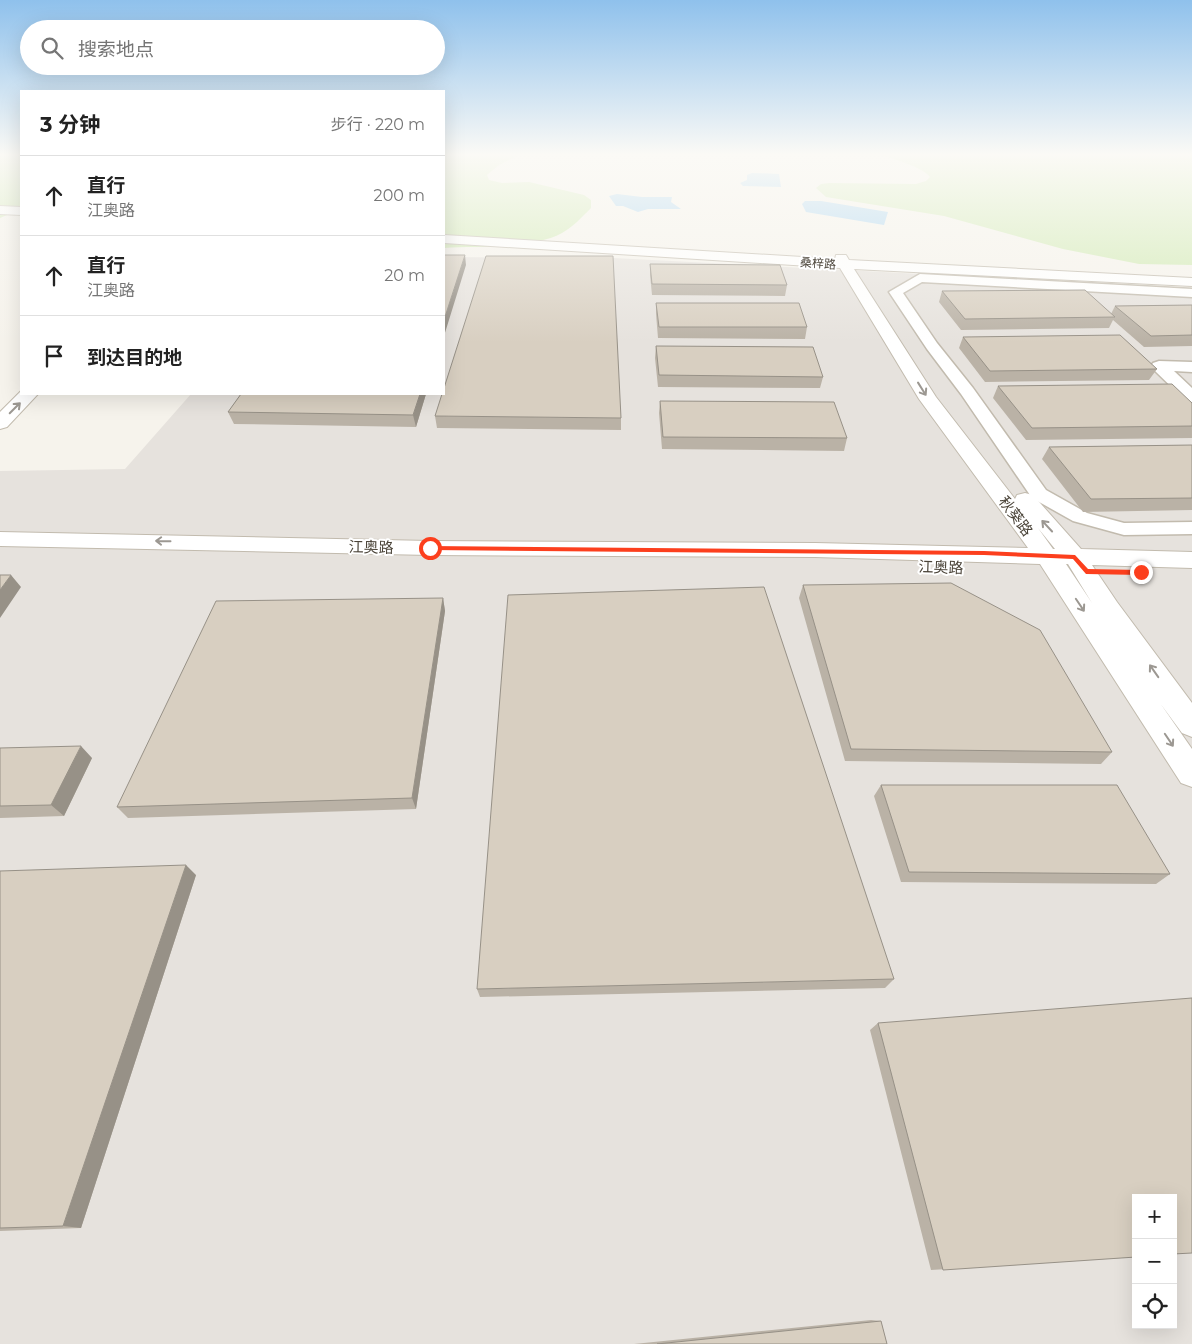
<!DOCTYPE html>
<html lang="zh">
<head>
<meta charset="utf-8">
<style>
  :root { --surface:#fff; --page:#f2f2f2; --text:#222; --muted:#767676; --line:#e0e0e0 }
  body { margin:0; font-family:Montserrat,"Noto Sans SC",sans-serif; background:var(--page); color:var(--text) }
  .controls { position:absolute; right:15px; bottom:15px; display:grid; overflow:hidden; border-radius:0px; box-shadow:0 5px 20px #0002 }
  .controls button { width:45px; height:45px; display:grid; place-items:center; padding:0; border:0; border-bottom:1px solid var(--line); background:var(--surface); color:var(--text); font:25px sans-serif }
  .stop { position:absolute; width:15px; height:15px; margin:-11px; border:4px solid #fc3f1d; border-radius:50%; background:#fff }
  .stop.end { background:#fc3f1d; border-color:#fff; box-shadow:0 1px 5px #0008 }
  .list { margin:0; padding:0; list-style:none }
  h2 { display:flex; justify-content:space-between; align-items:center; height:65px; margin:0; padding:0 20px; font-size:21px }
  h2 small { font-size:16px; font-weight:400; color:var(--muted) }
  .list li { display:grid; grid-template-columns:32px 1fr auto; gap:15px; align-items:center; box-sizing:border-box; height:80px; padding:0 20px; border-top:1px solid var(--line) }
  .list b { display:block; font-size:19px; white-space:nowrap }
  .list p { margin:0; font-size:16px; white-space:nowrap; color:var(--muted) }
  .list em { font-size:16px; font-style:normal; color:var(--muted) }
  .icon { flex:none; width:28px; height:28px; fill:none; stroke:currentColor; stroke-width:2; stroke-linecap:round; stroke-linejoin:round }
  .map { position:relative; flex:none; width:1192px; height:1344px; overflow:hidden }
  .search { position:absolute; background:var(--surface); box-shadow:0 5px 20px #0002; left:20px; top:20px; width:425px; height:55px; display:flex; align-items:center; gap:12px; box-sizing:border-box; padding:0 18px; border-radius:28px; color:var(--muted); font-size:19px }
  .panel { position:absolute; background:var(--surface); box-shadow:0 5px 20px #0002; left:20px; top:90px; width:425px; height:305px; border-radius:0px }
  .map>svg:first-child { display:block }
  .industrial { fill:#e6e2dd; fill-rule:evenodd }
  .green { fill:#d2eab5 }
  .water { fill:#a9d4f2 }
  .lines { fill:none; stroke-linecap:round; stroke-linejoin:round }
  .minor-casing { stroke:#c2bbae; stroke-width:3 }
  .tertiary-casing { stroke:#c2bbae; stroke-width:2 }
  .minor { fill:#fff; fill-rule:evenodd }
  .tertiary { fill:#fff; fill-rule:evenodd }
  .wall { fill:#bab2a6 }
  .shaded-wall { fill:#979187 }
  .building { fill:#d8cfc1; stroke:#979187 }
  .oneway { stroke:#9c9892 }
  .route { fill:#fc3f1d }
  .labels { text-anchor:middle; dominant-baseline:central; stroke-width:4; stroke-linejoin:round; paint-order:stroke }
  .far-street-label { font-size:12px; fill:#4b4439; stroke:#fff }
  .street-label { font-size:15px; fill:#4b4439; stroke:#fff }
</style>
</head>
<body>
<div class="map">
<svg width="1192" height="1344" viewBox="0 0 1192 1344">
  <rect width="100%" height="100%" fill="#f6f3ec"/>
  <path class="industrial" d="M444 257 613 258 1192 288V1344H0V471L125 469 191 394H444ZM1136 1198H1173V1325H1136Z"/>
  <path class="green" d="M0 155H21V209L0 218Z
    M444 155H519L499 165 487 175 489 180 502 183 529 182 584 195 591 200V208C582 217 573 227 562 233 533 249 477 246 444 248Z
    M879 155H1192V265L1139 264 1063 249 944 216 826 197 816 188 821 184 829 183 916 184 926 181 930 177C924 168 890 157 879 155Z"/>
  <path class="water" d="M752 173 779 174 781 187 743 186 740 183 747 180V175Z
    M617 194 642 197H672L671 202 681 209H648L638 212 623 206H616L609 196Z
    M805 201H821L888 212 884 225 806 212 802 204Z"/>
  <g class="lines">
    <defs>
      <path id="minor" d="M920 274 1192 289V297L922 282 903 293 937 343 973 388 1046 490 1087 513 1124 523 1192 522V534L1124 535 1073 521 1032 498 961 394 927 349 889 292Z
        M1159 361 1192 362V372L1174 371 1192 388V402L1186 401 1153 369 1151 366 1153 363Z"/>
      <path id="tertiary" d="M0 206 21 207V215L0 214Z
        M444 235 835 259 836 255H846L849 260 1192 278V286L854 269 936 397 1015 499 1017 495 1025 493 1033 495 1081 549 1192 552V568L1092 565 1117 602 1192 703V737L1182 733 1160 703 1192 749V787L1181 783 1040 564 815 557 430 555 0 546V532L430 541 815 543 1028 548 919 399 840 268 444 243ZM1038 528 1055 549H1053ZM1065 564H1068L1092 603 1066 564Z
        M21 391V394H38L7 427 0 429V412Z"/>
    </defs>
    <use href="#minor" class="minor-casing"/>
    <use href="#tertiary" class="tertiary-casing"/>
    <use href="#minor" class="minor"/>
    <use href="#tertiary" class="tertiary"/>
  </g>
  <path class="wall" d="M650 264 787 285 785 296 652 295 650 275Z
    M942 291 1111 314 1115 306 1192 305V346L1144 347 1113 320 1109 328 961 330 939 302Z
    M656 303 807 327 805 339 658 338 656 314Z
    M963 337 1157 369 1149 380 985 382 959 348Z
    M656 346 823 377 820 388 658 387 655 358Z
    M998 386 1192 403V438L1026 440 993 398Z
    M241 394H426L416 427 234 424 228 412Z
    M660 401 847 438 844 451 662 449 659 413Z
    M435 416 621 418V430L437 428Z
    M1192 445V510L1083 512 1042 459 1049 447Z
    M803 585 1112 752 1101 764 845 761 799 598Z
    M443 598 445 611 416 809 128 818 117 807Z
    M0 748 92 758 64 816 0 818Z
    M881 785 1170 874 1156 884 901 882 874 796Z
    M0 871 196 875 81 1228 0 1231Z
    M894 979 885 988 480 997 477 989Z
    M878 1023 1136 1257 931 1270 870 1030Z
    M871 1320 881 1321 887 1344H634Z"/>
  <path class="shaded-wall" d="M465 255 466 265 444 336V320Z
    M420 394H426L416 427 413 415Z
    M11 575 21 587 0 618V590Z
    M443 598 445 611 416 809 412 798Z
    M81 746 92 758 64 816 51 805Z
    M186 865 196 875 81 1228 63 1226Z"/>
  <path class="building" d="M444 255H465L444 320Z
    M486 256H613L621 418 435 416 442 394H444V388Z
    M650 264 780 265 787 285 652 284Z
    M1085 290 1115 317 965 319 942 291Z
    M656 303H799L807 327H659Z
    M1192 305V335L1151 336 1115 306Z
    M1120 335 1157 369 990 371 963 337Z
    M656 346 813 347 823 377 659 375Z
    M1172 384 1192 403V426L1032 428 998 386Z
    M241 394H420L413 415 228 412Z
    M660 401 834 402 847 438 663 437Z
    M1192 445V498L1091 499 1049 447Z
    M0 575H11L0 590Z
    M951 583 1040 630 1112 752 851 749 803 585Z
    M764 587 894 979 477 989 508 595Z
    M443 598 412 798 117 807 216 601Z
    M81 746 51 805 0 806V748Z
    M881 785H1117L1170 874 909 872Z
    M186 865 63 1226 0 1228V871Z
    M1192 998V1253L1173 1254V1198H1136V1257L943 1270 878 1023Z
    M881 1321 887 1344H657Z"/>
  <defs><path id="oneway-shaft" d="M-6 0H5M1.5-3L5.5 0L1.5 3" fill="none" stroke-width="1.6" stroke-linecap="round" stroke-linejoin="round" transform="scale(1.25)"/></defs>
  <g class="oneway">
    <use href="#oneway-shaft" transform="translate(922 389) rotate(58)"/>
    <use href="#oneway-shaft" transform="translate(15 408) rotate(-45)"/>
    <use href="#oneway-shaft" transform="translate(1047 526) rotate(-133)"/>
    <use href="#oneway-shaft" transform="translate(163 541) rotate(-179)"/>
    <use href="#oneway-shaft" transform="translate(1080 605) rotate(56)"/>
    <use href="#oneway-shaft" transform="translate(1154 671) rotate(-125)"/>
    <use href="#oneway-shaft" transform="translate(1169 740) rotate(56)"/>
  </g>
  <linearGradient id="sky" x2="0" y2="1"><stop stop-color="#8fc1ec"/><stop offset="0.45" stop-color="#fbfaf6"/><stop offset="1" stop-color="#fbfaf6" stop-opacity="0"/></linearGradient>
  <rect width="1192" height="343" fill="url(#sky)"/>
  <path class="route" d="M428 546 984 551 1075 555 1088 569 1141 570 1145 572 1141 575 1086 574 1073 559 984 555 430 550 427 548Z"/>
  <g class="labels">
    <g class="far-street-label">
      <text transform="translate(818 263) rotate(4)">桑梓路</text>
    </g>
    <g class="street-label">
      <text transform="translate(1016 516) rotate(53)">秋葵路</text>
      <text transform="translate(371 547) rotate(1)">江奥路</text>
      <text transform="translate(941 567) rotate(2)">江奥路</text>
    </g>
  </g>
</svg>
<div class="controls">
<button>+</button>
<button>−</button>
<button><svg class="icon" aria-label="locate" viewBox="0 0 24 24"><circle cx="12" cy="12" r="6"/><path d="M12 2v4M12 18v4M2 12h4M18 12h4"/></svg></button>
</div>
<div class="stop" style="left:430px;top:548px"></div>
<div class="stop end" style="left:1141px;top:572px"></div>
<div class="search"><svg class="icon" aria-label="search" viewBox="0 0 24 24"><circle cx="10" cy="10" r="6"/><path d="M15 15l6 6"/></svg>搜索地点</div>
<section class="panel">
<h2>3 分钟<small>步行 · 220 m</small></h2>
<ul class="list">
<li><svg class="icon" aria-label="ahead" viewBox="0 0 24 24"><path d="M12 20V5M6 11l6-6 6 6"/></svg><div><b>直行</b><p>江奥路</p></div><em>200 m</em></li>
<li><svg class="icon" aria-label="ahead" viewBox="0 0 24 24"><path d="M12 20V5M6 11l6-6 6 6"/></svg><div><b>直行</b><p>江奥路</p></div><em>20 m</em></li>
<li><svg class="icon" aria-label="arrive" viewBox="0 0 24 24"><path d="M6 21V4h12l-3 4 3 4H6"/></svg><div><b>到达目的地</b></div></li>
</ul>
</section>
</div>
</body>
</html>
